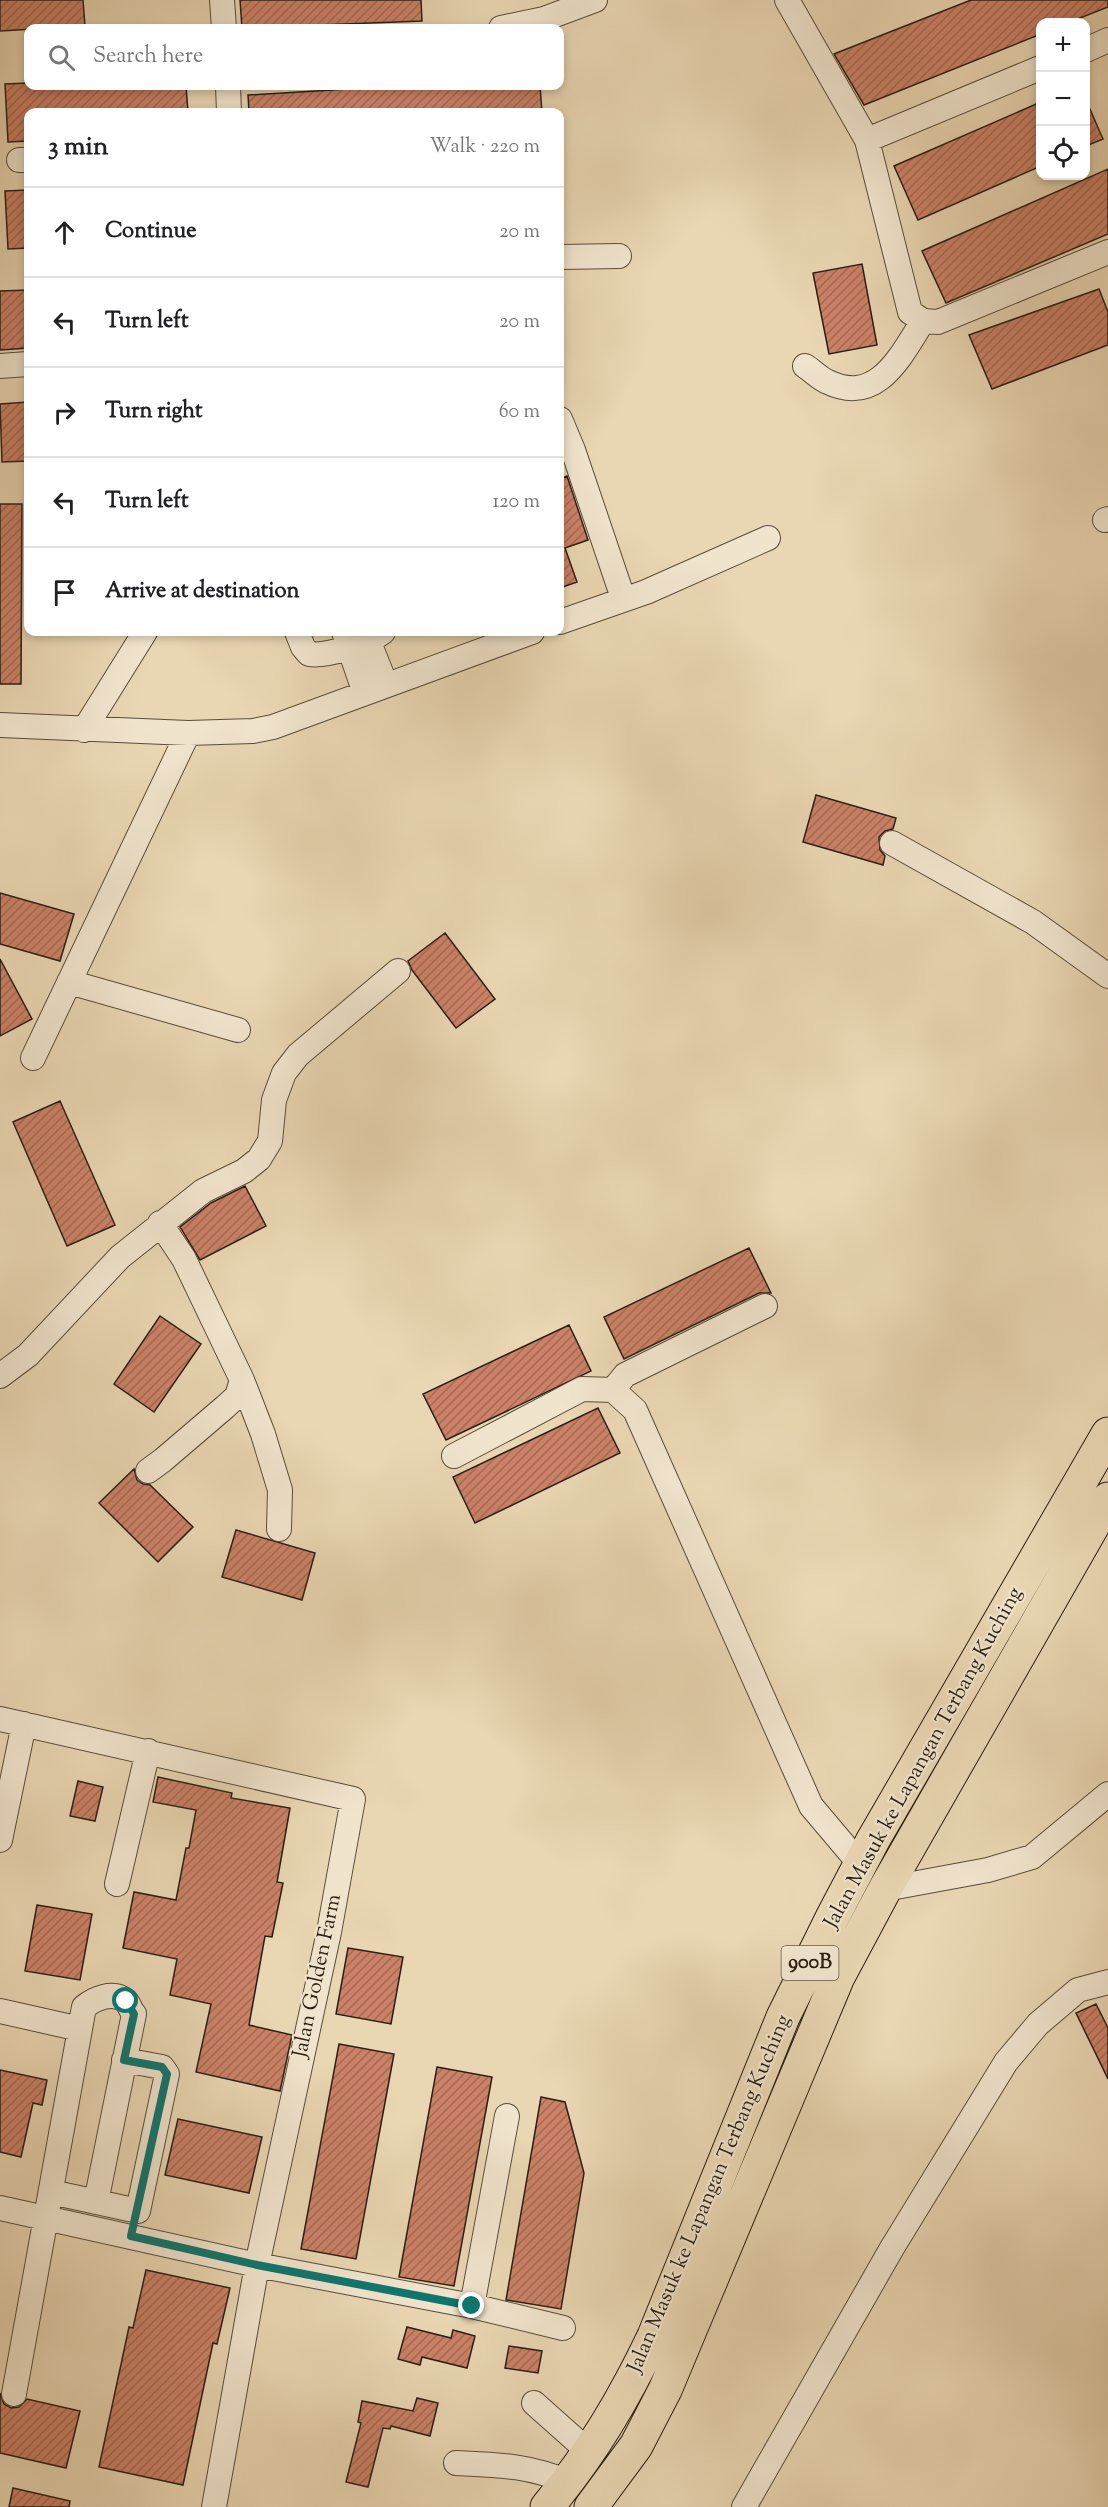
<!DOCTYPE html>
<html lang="en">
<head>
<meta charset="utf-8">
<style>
  :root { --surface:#fff; --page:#f6f6f6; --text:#202124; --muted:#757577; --line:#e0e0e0 }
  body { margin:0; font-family:"Sorts Mill Goudy",serif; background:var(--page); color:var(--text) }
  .controls { position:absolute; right:18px; top:18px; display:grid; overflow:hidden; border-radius:12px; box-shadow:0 3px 9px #0003 }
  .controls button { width:54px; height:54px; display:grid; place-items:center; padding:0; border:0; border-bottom:2px solid var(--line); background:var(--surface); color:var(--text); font:30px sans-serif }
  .stop { position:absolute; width:18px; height:18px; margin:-14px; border:4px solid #0f766e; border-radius:50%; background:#fff }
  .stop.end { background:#0f766e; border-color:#fff; box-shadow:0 2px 6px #0008 }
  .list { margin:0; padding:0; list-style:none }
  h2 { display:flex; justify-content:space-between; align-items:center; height:78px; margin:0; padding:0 24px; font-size:26px }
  h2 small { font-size:20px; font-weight:400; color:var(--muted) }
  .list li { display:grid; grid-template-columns:39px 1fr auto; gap:18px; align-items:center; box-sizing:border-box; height:90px; padding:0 24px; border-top:2px solid var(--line) }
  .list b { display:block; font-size:22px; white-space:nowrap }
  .list em { font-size:20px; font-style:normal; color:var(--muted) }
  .icon { flex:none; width:33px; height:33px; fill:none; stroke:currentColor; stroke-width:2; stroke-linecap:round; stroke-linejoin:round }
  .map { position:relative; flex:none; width:1108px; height:2507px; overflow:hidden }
  .search { position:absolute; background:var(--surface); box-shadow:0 3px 9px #0003; left:24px; top:24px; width:540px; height:66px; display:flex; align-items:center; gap:15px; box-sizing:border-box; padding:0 21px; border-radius:12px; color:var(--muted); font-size:22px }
  .panel { position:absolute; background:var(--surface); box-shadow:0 3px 9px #0003; left:24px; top:108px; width:540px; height:528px; border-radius:12px }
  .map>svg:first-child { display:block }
  .building { fill:url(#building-hatch); stroke:#281f14; stroke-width:1.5 }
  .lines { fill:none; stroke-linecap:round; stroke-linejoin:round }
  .minor-casing { stroke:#584d3c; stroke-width:26 }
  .highway-casing { stroke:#281f14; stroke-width:35 }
  .minor { stroke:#f1e4cd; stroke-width:24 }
  .highway { stroke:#e9d6b2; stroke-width:33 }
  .route { stroke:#0f766e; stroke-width:8 }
  .labels { text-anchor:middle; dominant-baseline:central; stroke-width:4.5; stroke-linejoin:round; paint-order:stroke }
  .shield { fill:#f1e4cd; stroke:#645a4c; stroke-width:1.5 }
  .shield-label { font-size:20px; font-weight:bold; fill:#281f14 }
  .street-label { font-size:21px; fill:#281f14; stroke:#f1e4cd }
</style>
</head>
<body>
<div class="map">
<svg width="1108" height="2507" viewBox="0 0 1108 2507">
  <defs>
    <pattern id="building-hatch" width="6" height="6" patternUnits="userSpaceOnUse" patternTransform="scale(1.5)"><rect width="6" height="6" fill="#cb8167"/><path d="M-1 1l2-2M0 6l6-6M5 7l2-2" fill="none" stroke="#a56954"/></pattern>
  </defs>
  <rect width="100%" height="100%" fill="#e9d6b2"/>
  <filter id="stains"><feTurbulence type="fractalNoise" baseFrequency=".00333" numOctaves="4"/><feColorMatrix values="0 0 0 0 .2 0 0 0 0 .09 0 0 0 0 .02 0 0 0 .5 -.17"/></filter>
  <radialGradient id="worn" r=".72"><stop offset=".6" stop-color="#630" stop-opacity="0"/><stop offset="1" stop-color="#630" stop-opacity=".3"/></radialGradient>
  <path class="building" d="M0 0H83L85 26 0 31Z
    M240 0H421L422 21 242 28Z
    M971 0H1108V7L1070 22H1041V34L864 105 834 54Z
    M28 83V86H186L188 112H28V141L8 142 5 84Z
    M397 86H540L542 112H249L248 95Z
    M1086 100 1103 139 1086 146Z
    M1041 102V166L918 220 894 166Z
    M1108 169V234L946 303 922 251Z
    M28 190V248L8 249 5 191Z
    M862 264 877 345 829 354 813 273Z
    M1099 289 1108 312V345L992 389 969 335Z
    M28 290V348L0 350V291Z
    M28 402V461L2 462 0 404Z
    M567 476 588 540 565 548 577 582 560 588V479Z
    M0 504H22L21 684H0Z
    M816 795 896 818 893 829 885 831 879 837 880 850 885 856 883 865 803 842Z
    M0 893 74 914 60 961 0 944Z
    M445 933 495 999 456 1028 412 970 408 961Z
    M0 959 32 1019 0 1036Z
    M60 1101 115 1225 67 1246 13 1122Z
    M245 1186 266 1226 200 1260 180 1227 211 1203Z
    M749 1248 771 1293H759L624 1359 604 1317Z
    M160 1316 201 1344 154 1412 114 1384Z
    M569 1325 591 1371 446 1440 423 1394Z
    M598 1408 620 1453 475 1523 453 1477Z
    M134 1469 137 1480 143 1484 150 1485 193 1527 158 1562 99 1503Z
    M236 1530 315 1553 302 1600 222 1577Z
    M158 1777 232 1793 231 1798 290 1808 277 1882 283 1883 272 1937 265 1936 249 2025 292 2035 280 2091 196 2072 211 2004 170 1995 177 1959 123 1948 134 1892 176 1900 186 1848H189L196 1810 153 1802Z
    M78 1781 103 1787 95 1821 70 1816Z
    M37 1905 92 1914 80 1980 25 1971Z
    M348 1948 403 1957 391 2024 336 2014Z
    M1096 2004 1108 2028V2079L1076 2013Z
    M339 2044 394 2054 356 2259 301 2249Z
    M437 2067 492 2077 454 2286 399 2277Z
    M0 2070 47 2080 42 2105 33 2103 21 2157 0 2152Z
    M541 2097 565 2102 584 2173 561 2309 506 2300Z
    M178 2119 262 2137 249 2193 165 2175Z
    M146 2270 230 2288 217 2344 213 2343 183 2485 99 2467 129 2327 133 2328Z
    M407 2327 451 2338 453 2330 475 2336 467 2368 422 2357 420 2365 398 2359Z
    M509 2346 542 2351 538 2373 505 2368Z
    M0 2393 4 2404 11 2408 19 2407 27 2399 80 2411 66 2468 0 2453Z
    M417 2398 438 2403 430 2436 391 2426 390 2429 383 2428 368 2487 346 2482 361 2423 358 2422 362 2401 413 2411Z
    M13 2488 70 2501 69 2507H9Z"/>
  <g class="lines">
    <defs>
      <path id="minor" d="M222 0 224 28
        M787 0 867 140 910 312 923 321 938 322 1108 252
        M501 28 544 19 595 0
        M1086 50 1108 40
        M228 86 229 112
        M867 140 1040 68
        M19 160H28
        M560 257 619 256
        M0 366 28 364
        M805 366C813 371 820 379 828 382 878 406 901 355 923 321
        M560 419 573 450 623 598
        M1105 520 1108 519
        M560 622 646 592 768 538
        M297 632 303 647 309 654C326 657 369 643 383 632
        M344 632 365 693
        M368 640 386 685
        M0 725 188 733 253 731 273 727 532 632
        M84 730 145 632
        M892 843 1033 922 1108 976
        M69 982 238 1030
        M33 1058 188 733
        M160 1223 184 1259 242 1380 263 1434 280 1490 279 1529
        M0 1376 28 1355 120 1257 203 1191 244 1171 259 1159 270 1141 274 1100 284 1073 298 1055 398 971
        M613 1390 625 1375 765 1306
        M454 1456 582 1389 613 1390 635 1410 811 1806 860 1864
        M148 1471 163 1460 225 1407 237 1396 242 1380
        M0 1719 353 1799 329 1932 257 2265 214 2507
        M0 1840 24 1724
        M117 1884 148 1751
        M885 1889 988 1870 1032 1857 1108 1794
        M0 2011 80 2029
        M51 2192 138 2211 167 2074 162 2067 124 2060
        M0 2208 257 2265 472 2306 563 2328
        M472 2306 507 2116
        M14 2394 84 2007C94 1999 113 1990 126 2001 129 2004 131 2011 134 2014L96 2202
        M534 2403 589 2452
        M456 2463C498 2465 528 2465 568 2482
        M744 2507 892 2248 1006 2062 1038 2024 1078 1990 1108 1982"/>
      <path id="highway" d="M547 2507C592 2453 624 2399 654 2336L783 2017 832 1918 873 1840 1108 1434
        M591 2507 636 2446 665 2390 838 1977 885 1889 1108 1499"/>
    </defs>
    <use href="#minor" class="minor-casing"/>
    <use href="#highway" class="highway-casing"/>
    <use href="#minor" class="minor"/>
    <use href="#highway" class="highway"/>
  </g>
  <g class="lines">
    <path class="route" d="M126 2001 134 2014 124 2060 162 2067 167 2074 131 2236 257 2265 472 2306"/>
  </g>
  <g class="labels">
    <rect class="shield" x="781.5" y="1946" width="57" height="34" rx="4.5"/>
    <g class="shield-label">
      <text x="810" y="1963">900B</text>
    </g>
    <g class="street-label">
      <text transform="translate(924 1758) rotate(-61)">Jalan Masuk ke Lapangan Terbang Kuching</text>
      <text transform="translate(318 1976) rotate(-78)">Jalan Golden Farm</text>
      <text transform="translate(710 2194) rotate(-67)">Jalan Masuk ke Lapangan Terbang Kuching</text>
    </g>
  </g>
  <rect width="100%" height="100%" filter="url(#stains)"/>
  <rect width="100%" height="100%" fill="url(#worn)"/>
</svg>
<div class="controls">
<button>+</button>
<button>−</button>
<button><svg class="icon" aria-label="locate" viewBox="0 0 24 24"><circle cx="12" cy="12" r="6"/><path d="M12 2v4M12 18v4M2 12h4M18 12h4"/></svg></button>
</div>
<div class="stop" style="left:126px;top:2001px"></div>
<div class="stop end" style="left:472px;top:2306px"></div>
<div class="search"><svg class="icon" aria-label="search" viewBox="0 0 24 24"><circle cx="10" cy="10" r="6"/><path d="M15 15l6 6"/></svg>Search here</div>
<section class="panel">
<h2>3 min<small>Walk · 220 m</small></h2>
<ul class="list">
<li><svg class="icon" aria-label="ahead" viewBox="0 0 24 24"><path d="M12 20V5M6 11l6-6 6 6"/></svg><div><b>Continue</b></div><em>20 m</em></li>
<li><svg class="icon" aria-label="left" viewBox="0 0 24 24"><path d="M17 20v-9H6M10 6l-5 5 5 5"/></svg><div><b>Turn left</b></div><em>20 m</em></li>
<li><svg class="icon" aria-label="right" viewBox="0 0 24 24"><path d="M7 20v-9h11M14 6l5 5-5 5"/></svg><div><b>Turn right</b></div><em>60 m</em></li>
<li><svg class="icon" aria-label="left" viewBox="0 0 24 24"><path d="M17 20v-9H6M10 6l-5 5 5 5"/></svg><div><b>Turn left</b></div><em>120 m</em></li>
<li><svg class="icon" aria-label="arrive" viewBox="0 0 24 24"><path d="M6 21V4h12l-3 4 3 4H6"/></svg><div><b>Arrive at destination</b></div></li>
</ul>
</section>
</div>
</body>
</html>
